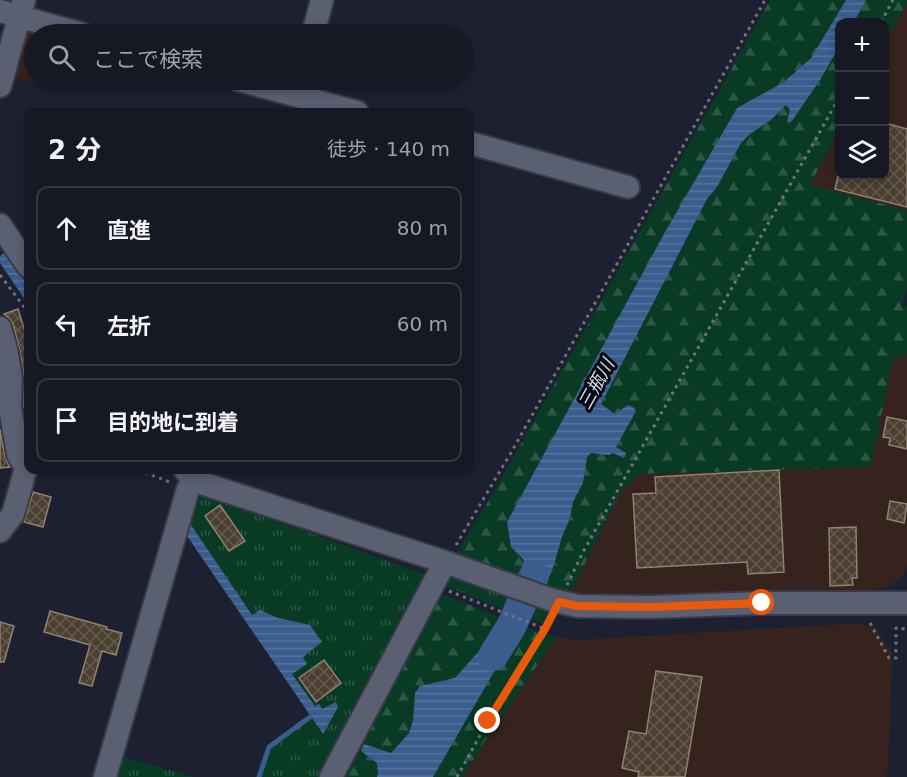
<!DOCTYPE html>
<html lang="ja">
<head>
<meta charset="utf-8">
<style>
  :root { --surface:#161824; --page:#232531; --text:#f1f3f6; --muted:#9ea0a6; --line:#353741 }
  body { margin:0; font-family:"DejaVu Sans","Noto Sans JP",sans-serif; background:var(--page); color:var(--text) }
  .controls { position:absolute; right:18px; top:18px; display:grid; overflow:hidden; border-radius:12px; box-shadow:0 3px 9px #0003 }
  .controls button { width:54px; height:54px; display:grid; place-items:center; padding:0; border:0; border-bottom:2px solid var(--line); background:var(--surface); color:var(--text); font:30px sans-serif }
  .stop { position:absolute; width:18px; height:18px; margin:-14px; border:4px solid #ea580c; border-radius:50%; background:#fff }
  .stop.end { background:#ea580c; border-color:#fff; box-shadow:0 2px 6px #0008 }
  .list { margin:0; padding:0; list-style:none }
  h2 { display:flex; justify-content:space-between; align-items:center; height:78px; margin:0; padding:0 24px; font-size:26px }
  h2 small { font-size:20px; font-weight:400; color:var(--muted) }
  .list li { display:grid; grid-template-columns:39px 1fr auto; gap:18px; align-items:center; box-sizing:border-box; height:84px; margin:0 12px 12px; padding:0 12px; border:2px solid var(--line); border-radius:12px }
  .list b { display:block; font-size:22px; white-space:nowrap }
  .list em { font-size:20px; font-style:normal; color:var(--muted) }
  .icon { flex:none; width:33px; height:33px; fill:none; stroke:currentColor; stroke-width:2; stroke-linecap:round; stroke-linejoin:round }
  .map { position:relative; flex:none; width:907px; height:777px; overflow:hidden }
  .search { position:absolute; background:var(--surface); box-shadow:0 3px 9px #0003; left:24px; top:24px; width:450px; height:66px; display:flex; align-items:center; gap:15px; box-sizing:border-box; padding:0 21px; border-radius:33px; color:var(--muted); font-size:22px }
  .panel { position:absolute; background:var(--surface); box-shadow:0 3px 9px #0003; left:24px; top:108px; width:450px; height:366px; border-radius:12px }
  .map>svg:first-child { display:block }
  .commercial { fill:#36231e }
  .grass { fill:url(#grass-tufts) }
  .forest { fill:url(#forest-firs) }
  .water { fill:url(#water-rules) }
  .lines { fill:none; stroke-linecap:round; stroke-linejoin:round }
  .stream { stroke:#3a5d8d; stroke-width:5 }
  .river { stroke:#3a5d8d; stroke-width:30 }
  .building { fill:url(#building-cross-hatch); stroke:#908171; stroke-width:1.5 }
  .minor-casing { stroke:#383a47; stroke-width:26 }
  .path { stroke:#6f7280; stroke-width:3; stroke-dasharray:3 4.5; stroke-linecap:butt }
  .minor { stroke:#5a5f71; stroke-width:22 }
  .route { stroke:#ea580c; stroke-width:8 }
  .labels { text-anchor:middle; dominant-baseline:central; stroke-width:6; stroke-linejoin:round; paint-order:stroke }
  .water-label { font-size:18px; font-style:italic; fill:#d6e1f0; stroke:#090a11 }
</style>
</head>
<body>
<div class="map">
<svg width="907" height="777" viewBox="0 0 907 777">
  <defs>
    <pattern id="grass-tufts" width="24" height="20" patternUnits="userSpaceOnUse" patternTransform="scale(1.5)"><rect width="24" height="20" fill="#093b24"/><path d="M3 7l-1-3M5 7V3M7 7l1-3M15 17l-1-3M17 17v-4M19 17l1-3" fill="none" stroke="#2c5744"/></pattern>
    <pattern id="forest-firs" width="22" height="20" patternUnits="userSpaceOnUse" patternTransform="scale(1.5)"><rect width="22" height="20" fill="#093b24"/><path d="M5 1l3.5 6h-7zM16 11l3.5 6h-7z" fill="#2c5744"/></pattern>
    <pattern id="water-rules" width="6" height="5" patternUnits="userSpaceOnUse" patternTransform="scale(1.5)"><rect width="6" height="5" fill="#3a5d8d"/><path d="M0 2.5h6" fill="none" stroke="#56749d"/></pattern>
    <pattern id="building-cross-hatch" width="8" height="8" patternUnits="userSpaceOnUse" patternTransform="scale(1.5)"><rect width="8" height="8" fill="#4b3f30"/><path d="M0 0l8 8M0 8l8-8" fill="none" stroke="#645a4e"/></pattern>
  </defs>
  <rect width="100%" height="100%" fill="#1d2030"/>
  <path class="commercial" d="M907 3V210L809 186 839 129 840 176H884L885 43Z
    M25 25 60 34H34V80H69L65 92 11 76Z
    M907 354V565L902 577 887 587 867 591 676 599 605 598 571 592 620 493 640 474 871 467 893 358Z
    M861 623 868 627 873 624 892 653 890 728 887 777H463L490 733 557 637 578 640Z"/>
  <path class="grass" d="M203 494 421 573 430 582 325 777H261L270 748 311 718 322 734V709L315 707 292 674 302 657 322 642 310 625 278 618 260 610 252 615 187 519Z
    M444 572 509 594 504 609 437 583Z
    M536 604 550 608V613L546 625 528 618Z
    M115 755 194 777H108Z"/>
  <path class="forest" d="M770 0H846L811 58 784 82 737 108 507 522 511 547 524 560 519 580 454 558 492 495Z
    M866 0H907V3L885 43 884 22H854Z
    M839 47V129L810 185 907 210V286L902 308 907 306V354L893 358 871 467 640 474 620 493 571 592 543 589 552 571 562 537 570 518 573 502 583 483 586 458 591 453 609 455 613 453H626L615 447V414L601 404 707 199 717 187 741 143 750 134 771 120 786 105 790 109 792 121 820 80Z
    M434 591 500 617 487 642 455 678 420 686 415 693 413 720 409 733 391 753 364 745 361 751 377 763 378 773 377 777H335Z
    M525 627 542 633 557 637 490 733 463 777H433L494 672Z"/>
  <path class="water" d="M846 0H866L854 22H840L839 47 820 80 792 121 789 123 787 121 790 110 786 105 771 120 750 134 741 143 717 187 707 199 601 404 615 414 628 405 633 407 636 411 616 447 626 453 624 458 613 453 609 455 591 453 587 457 583 483 573 502 570 518 562 537 552 571 543 589 519 580 524 560 511 547 507 522 665 232 737 108 784 82 811 58Z
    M5 252 28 286V304L0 263V256Z
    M187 519 252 615 260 610 278 618 310 625 322 642 303 657 307 664 292 674 315 706 319 704 322 709 336 702 338 707 323 734 178 523Z
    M509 594 536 604 528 618 504 609Z
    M500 617 525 627 494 672 433 777H377L378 773 377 763 361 751 364 744 391 753 409 733 413 720 415 693 420 686 455 678 487 642Z"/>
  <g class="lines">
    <path class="stream" d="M259 777 269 747 310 717"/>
    <path class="river" d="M493 656 511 627 534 576"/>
  </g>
  <path class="building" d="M885 123 907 129V207L835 189 838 176H885Z
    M18 309 28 341V435L24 406V378L20 351 13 324 10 319 4 314Z
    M887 417 907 421V449L889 445 890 438 883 437Z
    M0 429 5 457 10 467 0 468Z
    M779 470 784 572 748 574 747 562 637 568 633 494 656 493 655 477Z
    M33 492 51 497 43 527 24 522Z
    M890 501 907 504 904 523 887 519Z
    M220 505 245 541 229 551 205 516Z
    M856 527 857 578H852L853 585 830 586 829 528Z
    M50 611 107 627 106 629 122 633 116 655 102 651 92 686 79 683 90 645 44 632Z
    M0 622 14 626 4 662H0Z
    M324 660 341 683 316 702 299 678Z
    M656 671 702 677 685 777H638L639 772 622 768 629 731 646 734Z"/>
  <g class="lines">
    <defs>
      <path id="minor" d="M0 11 82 34
        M313 34 322 0
        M239 80 357 112
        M0 86 24 0
        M470 143 628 187
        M0 225 28 266
        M0 328 7 353 11 378 10 407 18 454 26 468
        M185 470 195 481 445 562 552 600 578 606 650 607 762 603H907
        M0 531 13 514 26 468 28 462
        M105 777 188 489 195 481 198 470
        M331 777 445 562"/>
    </defs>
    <use href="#minor" class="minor-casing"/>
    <path class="path" d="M881 22 893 0
      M0 275 28 312
      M138 470 170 482
      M456 545 512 451 765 0
      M567 585 583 552 840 96
      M449 591 545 629
      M870 623 889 658H896V628L907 629
      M457 777 488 721 551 618"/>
    <use href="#minor" class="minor"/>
  </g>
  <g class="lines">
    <path class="route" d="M488 721 545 629 559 602 578 606 650 607 762 603"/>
  </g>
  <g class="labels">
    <g class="water-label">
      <text transform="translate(596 384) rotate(-61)">三瓶川</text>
    </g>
  </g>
</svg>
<div class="controls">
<button>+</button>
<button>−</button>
<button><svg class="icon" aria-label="layers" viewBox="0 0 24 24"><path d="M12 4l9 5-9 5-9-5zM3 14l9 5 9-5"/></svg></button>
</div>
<div class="stop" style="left:762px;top:603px"></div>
<div class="stop end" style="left:488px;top:721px"></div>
<div class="search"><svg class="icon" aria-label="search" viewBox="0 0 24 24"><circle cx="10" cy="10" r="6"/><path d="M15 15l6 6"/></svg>ここで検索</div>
<section class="panel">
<h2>2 分<small>徒歩 · 140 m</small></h2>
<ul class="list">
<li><svg class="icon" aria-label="ahead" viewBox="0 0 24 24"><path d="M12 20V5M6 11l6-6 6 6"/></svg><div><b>直進</b></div><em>80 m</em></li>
<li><svg class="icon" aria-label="left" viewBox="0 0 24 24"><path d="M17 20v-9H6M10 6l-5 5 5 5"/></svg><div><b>左折</b></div><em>60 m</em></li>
<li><svg class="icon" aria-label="arrive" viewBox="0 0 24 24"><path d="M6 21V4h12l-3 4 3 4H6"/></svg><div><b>目的地に到着</b></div></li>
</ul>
</section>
</div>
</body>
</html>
